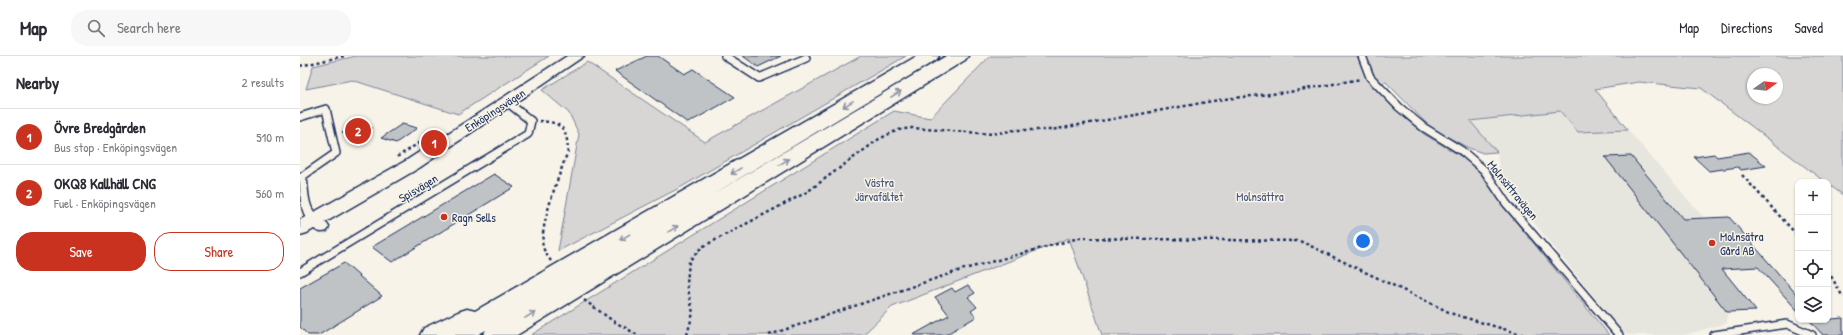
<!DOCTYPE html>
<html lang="en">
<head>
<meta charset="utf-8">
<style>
  :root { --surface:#fff; --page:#f7f7f7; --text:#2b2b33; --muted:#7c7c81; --line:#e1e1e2; --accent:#c8321e }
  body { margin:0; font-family:"Patrick Hand",sans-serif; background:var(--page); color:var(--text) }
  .controls { position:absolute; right:12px; bottom:12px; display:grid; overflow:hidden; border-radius:8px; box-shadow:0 1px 3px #0004 }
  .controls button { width:36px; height:36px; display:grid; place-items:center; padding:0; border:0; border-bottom:1px solid var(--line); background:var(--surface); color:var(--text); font:20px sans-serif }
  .compass { position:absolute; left:1447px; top:12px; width:36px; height:36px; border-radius:50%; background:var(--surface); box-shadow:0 1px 3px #0004; rotate:75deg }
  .you { position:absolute; left:1063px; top:185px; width:14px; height:14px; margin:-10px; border:3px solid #fff; border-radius:50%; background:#1a73e8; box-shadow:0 0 0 6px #1a73e833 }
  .badge { display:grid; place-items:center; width:26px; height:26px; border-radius:50%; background:var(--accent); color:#fff; font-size:13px; font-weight:700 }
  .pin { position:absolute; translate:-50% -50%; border:2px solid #fff; box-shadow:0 1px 4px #0006 }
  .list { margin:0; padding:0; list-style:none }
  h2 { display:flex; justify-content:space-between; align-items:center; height:52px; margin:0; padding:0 16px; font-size:17px }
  h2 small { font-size:13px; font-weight:400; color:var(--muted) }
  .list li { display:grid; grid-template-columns:26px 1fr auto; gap:12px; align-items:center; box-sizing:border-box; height:56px; padding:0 16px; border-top:1px solid var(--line) }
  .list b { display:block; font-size:15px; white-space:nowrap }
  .list p { margin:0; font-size:13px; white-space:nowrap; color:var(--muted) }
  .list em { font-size:13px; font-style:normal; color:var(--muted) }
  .actions { display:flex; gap:8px; padding:12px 16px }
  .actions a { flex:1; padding:9px 0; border:1px solid var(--accent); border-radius:16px; text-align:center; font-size:14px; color:var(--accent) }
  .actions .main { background:var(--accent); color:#fff }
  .icon { flex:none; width:22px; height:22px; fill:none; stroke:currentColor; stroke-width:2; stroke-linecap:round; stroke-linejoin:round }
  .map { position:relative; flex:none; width:1543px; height:279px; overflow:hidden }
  header { display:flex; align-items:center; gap:24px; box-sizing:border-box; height:56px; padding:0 20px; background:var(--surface); border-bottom:1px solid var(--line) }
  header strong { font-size:19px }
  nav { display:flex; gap:22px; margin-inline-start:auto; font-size:14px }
  .search { width:280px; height:36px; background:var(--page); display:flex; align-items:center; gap:10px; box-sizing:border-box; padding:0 14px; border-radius:16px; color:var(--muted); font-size:15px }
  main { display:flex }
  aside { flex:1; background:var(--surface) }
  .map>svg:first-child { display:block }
  .built { fill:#e6e5de }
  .green { fill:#d7d6d4; stroke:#798299; fill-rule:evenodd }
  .building { fill:#c0c3c5; stroke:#1b2f5e }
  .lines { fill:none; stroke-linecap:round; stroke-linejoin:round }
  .service-casing { stroke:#1b2f5e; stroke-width:10 }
  .minor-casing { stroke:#1b2f5e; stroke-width:3 }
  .tertiary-casing { stroke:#1b2f5e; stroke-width:3 }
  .motorway-casing { stroke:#1b2f5e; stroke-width:3 }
  .path { stroke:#1b2f5e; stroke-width:2.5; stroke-dasharray:3 3; stroke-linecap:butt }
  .service { stroke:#f7f3e8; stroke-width:7 }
  .minor { fill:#f7f3e8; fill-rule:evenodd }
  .tertiary { fill:#f7f3e8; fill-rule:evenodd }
  .motorway { fill:#f7f3e8; fill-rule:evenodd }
  .oneway { stroke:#8991a3 }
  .poi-dot { fill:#c8321e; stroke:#f7f3e8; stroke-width:1.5 }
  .labels { text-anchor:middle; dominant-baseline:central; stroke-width:3; stroke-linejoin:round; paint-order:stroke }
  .street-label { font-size:12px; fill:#1b2f5e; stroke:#f7f3e8 }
  .park-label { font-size:12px; fill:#415076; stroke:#f7f3e8 }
  .poi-label { font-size:12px; fill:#1b2f5e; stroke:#f7f3e8; text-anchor:start }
</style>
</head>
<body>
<header>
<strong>Map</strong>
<div class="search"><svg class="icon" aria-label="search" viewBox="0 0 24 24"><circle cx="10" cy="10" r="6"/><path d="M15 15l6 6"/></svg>Search here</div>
<nav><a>Map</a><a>Directions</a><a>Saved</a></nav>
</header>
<main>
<aside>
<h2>Nearby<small>2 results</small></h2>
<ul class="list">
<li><span class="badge">1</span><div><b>Övre Bredgården</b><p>Bus stop · Enköpingsvägen</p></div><em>510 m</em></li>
<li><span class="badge">2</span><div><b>OKQ8 Kallhäll CNG</b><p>Fuel · Enköpingsvägen</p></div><em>560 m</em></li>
</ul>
<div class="actions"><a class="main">Save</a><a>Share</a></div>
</aside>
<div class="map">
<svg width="1543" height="279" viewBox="0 0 1543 279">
  <rect width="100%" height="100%" fill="#f7f3e8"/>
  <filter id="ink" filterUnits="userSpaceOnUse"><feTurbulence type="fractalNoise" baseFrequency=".025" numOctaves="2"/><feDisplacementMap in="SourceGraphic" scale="8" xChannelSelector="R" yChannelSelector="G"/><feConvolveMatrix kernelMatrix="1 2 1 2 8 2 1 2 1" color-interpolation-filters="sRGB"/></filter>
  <g filter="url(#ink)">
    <path class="built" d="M1260 55 1278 76 1328 74 1404 162 1429 161 1472 210 1422 213 1456 255 1427 256V267L1384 279H1329L1323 276 1200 125 1197 96 1169 66Z"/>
    <path class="green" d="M56 0H249L158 58 52 24 6 33 13 10Z
      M561 0H606L383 130 258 195 279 78 269 57 242 34 287 6 405 86Z
      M690 0H1543V139L1528 128V126H1525L1401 32 1339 26 1295 33 1328 74 1278 76 1260 55 1170 65 1197 96 1183 97 1169 92 1132 73 1086 26 1072 28 1107 64 1124 78 1162 101 1178 114 1203 150 1309 279H802L769 182 592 251 563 279H231L594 55 630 62ZM1453 18H1477V42H1453Z"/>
    <path class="building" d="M347 0H358L384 18 393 13 435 41 388 67 315 15Z
      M443 0H481L458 11Z
      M58 67 73 72 57 82 42 77Z
      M102 68 117 72 96 87 81 82Z
      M1449 96 1466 110 1441 114 1438 111 1409 115 1394 101 1414 98 1417 101Z
      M1331 100 1383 163 1429 161 1498 240V255L1458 211 1422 213 1456 255 1427 256 1305 101Z
      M194 118 214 131 92 206 72 191Z
      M44 207 82 240 19 279H8L0 271V232Z
      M668 229 675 237 668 241 677 251 671 255 676 261 645 279H613L649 259 635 241 652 232 655 236Z
      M1543 262V279H1523L1510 265Z"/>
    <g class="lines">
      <defs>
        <path id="service" d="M425 0 459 22 506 2
          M1062 0 1070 21 1099 51 1123 71 1162 95 1184 114 1206 147 1319 279
          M0 61 26 53 36 97 0 122
          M0 216 228 78 231 65 207 46
          M1414 279 1487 268 1512 279"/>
        <path id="minor" d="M0 120 5 122 7 125C8 135 8 149 15 157 19 162 26 165 29 171L27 175C21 177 18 176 13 172 0 159 0 140 0 120Z"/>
        <path id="tertiary" d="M267 0H284L119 112 7 177 0 179V164L107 104Z"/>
        <path id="motorway" d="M617 0H639L636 4 410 140 646 0H668L665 4 217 279H183L186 274 177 279H120L124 272 158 256 167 253 175 255Z"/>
      </defs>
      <use href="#service" class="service-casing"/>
      <use href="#minor" class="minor-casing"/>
      <use href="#tertiary" class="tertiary-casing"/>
      <use href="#motorway" class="motorway-casing"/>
      <path class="path" d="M0 10 44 0
        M239 65C262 66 267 72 268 95 260 117 239 170 243 191 245 197 248 201 251 205
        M97 101 133 78
        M1442 119 1498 180
        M1528 215 1543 241
        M284 244 313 265 338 279
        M387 279 393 257 387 228 389 205 402 191 507 136 579 83 598 74 612 72 693 78 715 74H751L924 43 989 36 1061 23
        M469 279 661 214 779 182 1000 185 1153 258 1224 279"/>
      <use href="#service" class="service"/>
      <use href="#minor" class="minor"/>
      <use href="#tertiary" class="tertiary"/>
      <use href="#motorway" class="motorway"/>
    </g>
    <defs><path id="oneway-shaft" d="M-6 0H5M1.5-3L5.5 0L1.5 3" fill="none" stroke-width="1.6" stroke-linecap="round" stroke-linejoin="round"/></defs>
    <g class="oneway">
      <use href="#oneway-shaft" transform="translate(596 38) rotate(-31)"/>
      <use href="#oneway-shaft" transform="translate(548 48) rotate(149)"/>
      <use href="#oneway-shaft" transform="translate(484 106) rotate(-31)"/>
      <use href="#oneway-shaft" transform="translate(436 115) rotate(149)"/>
      <use href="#oneway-shaft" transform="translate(373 173) rotate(-31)"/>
      <use href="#oneway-shaft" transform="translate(325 181) rotate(149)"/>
      <use href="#oneway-shaft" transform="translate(230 259) rotate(-31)"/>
    </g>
  </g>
  <g class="poi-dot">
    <circle cx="144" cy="161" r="4"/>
    <circle cx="1412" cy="187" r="4"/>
  </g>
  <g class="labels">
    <g class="street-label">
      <text transform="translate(195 54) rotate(-33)">Enköpingsvägen</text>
      <text transform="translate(118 132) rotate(-31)">Spisvägen</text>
      <text transform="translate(1213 134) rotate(51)">Molnsättravägen</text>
    </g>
    <g class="park-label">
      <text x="579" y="126">Västra<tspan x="579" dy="14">Järvafältet</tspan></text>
      <text x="960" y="140">Molnsättra</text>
    </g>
    <g class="poi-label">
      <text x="152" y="161">Ragn Sells</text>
      <text x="1420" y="180">Molnsätra<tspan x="1420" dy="14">Gård AB</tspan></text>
    </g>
  </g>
</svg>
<div class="controls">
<button>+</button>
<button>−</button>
<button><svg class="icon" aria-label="locate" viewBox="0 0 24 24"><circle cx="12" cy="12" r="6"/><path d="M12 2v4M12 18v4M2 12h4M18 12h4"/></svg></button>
<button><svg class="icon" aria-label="layers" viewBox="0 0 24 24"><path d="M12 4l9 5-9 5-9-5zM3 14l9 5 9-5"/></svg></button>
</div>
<svg class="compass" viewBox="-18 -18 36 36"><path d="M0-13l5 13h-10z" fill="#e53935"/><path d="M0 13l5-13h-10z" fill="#7c7c81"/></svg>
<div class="you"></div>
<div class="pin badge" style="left:134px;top:87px">1</div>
<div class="pin badge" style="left:58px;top:75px">2</div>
</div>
</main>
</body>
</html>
